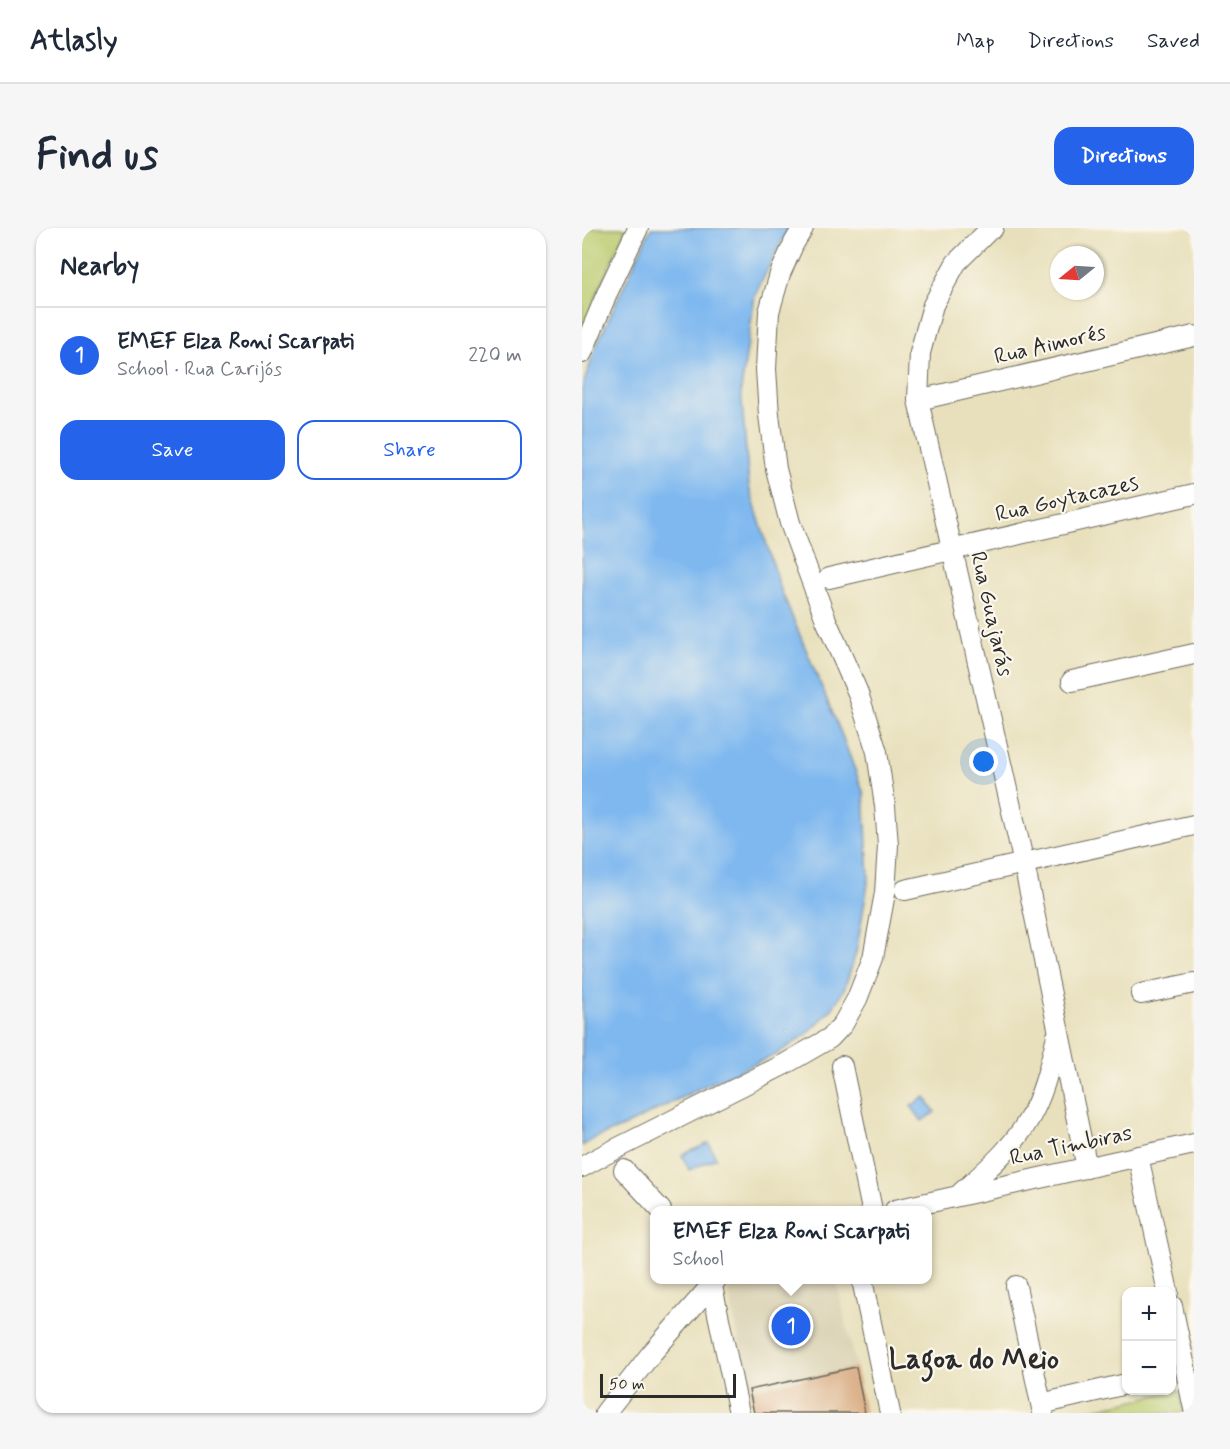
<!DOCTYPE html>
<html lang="en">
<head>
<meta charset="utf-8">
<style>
  :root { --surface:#fff; --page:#f6f6f7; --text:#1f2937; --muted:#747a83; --line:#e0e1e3; --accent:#2563eb }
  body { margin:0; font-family:Mynerve,sans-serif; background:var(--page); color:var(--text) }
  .controls { position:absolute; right:18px; bottom:18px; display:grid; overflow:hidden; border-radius:12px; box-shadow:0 2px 4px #0004 }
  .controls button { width:54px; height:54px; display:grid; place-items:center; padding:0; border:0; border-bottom:2px solid var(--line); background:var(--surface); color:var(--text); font:30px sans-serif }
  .compass { position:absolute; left:468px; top:18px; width:54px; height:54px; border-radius:50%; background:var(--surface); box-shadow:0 2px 4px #0004; rotate:252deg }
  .scale { position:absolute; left:18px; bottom:15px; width:136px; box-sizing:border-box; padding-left:6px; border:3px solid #2b2b2b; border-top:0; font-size:16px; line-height:21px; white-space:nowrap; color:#2b2b2b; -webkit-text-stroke:4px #fbf7ec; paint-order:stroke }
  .you { position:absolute; left:402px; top:534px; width:21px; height:21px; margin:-15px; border:4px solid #fff; border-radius:50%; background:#1a73e8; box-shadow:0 0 0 9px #1a73e833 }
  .badge { display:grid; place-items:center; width:39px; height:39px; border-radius:50%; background:var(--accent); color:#fff; font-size:20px; font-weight:700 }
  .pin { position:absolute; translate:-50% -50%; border:3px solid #fff; box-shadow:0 2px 6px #0006 }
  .popup { position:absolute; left:68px; top:978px; width:282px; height:78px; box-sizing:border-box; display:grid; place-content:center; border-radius:12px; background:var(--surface); filter:drop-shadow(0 2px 4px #0005); font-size:20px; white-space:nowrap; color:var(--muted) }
  .popup b { font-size:22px; color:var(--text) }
  .popup::after { content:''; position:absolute; left:50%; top:100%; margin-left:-12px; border:12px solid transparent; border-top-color:var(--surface) }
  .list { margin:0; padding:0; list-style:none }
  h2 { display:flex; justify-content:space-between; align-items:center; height:78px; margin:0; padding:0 24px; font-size:26px }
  h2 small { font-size:20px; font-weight:400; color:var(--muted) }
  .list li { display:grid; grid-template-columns:39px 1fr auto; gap:18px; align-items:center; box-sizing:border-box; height:96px; padding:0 24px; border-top:2px solid var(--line) }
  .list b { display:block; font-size:22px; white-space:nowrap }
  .list p { margin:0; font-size:20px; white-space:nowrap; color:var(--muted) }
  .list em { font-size:20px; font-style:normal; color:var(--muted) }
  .actions { display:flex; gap:12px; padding:18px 24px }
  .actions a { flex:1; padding:14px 0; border:2px solid var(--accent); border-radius:18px; text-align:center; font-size:21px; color:var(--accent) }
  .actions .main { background:var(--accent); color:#fff }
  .map { position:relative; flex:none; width:612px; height:1185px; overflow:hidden; border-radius:18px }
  header { display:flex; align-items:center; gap:36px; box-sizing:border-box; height:84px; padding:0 30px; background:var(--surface); border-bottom:2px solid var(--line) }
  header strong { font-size:28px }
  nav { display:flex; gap:33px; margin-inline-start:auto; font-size:21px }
  .intro { display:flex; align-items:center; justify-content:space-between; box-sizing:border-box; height:144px; padding:0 36px }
  h1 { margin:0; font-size:42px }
  .button { padding:15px 27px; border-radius:18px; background:var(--accent); color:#fff; font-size:21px; font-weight:700 }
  main { display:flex; gap:36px; padding:0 36px }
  aside { flex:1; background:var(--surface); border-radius:18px; box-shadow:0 2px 4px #0004 }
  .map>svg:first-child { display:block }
  .built { fill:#d8d0b1 }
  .green { fill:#baca6d; stroke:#727a4c; stroke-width:1.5 }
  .water { fill:#7eb8ef; stroke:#54728d; stroke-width:1.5 }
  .building { fill:#d5a578 }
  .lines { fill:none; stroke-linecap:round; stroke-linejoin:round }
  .street-casing { stroke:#6d6a5e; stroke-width:22 }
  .street { stroke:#fff; stroke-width:20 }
  .labels { text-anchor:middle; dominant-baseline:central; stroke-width:4.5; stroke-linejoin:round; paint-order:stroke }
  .street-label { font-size:22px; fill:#2b2b2b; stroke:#fbf7ec }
  .district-label { font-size:28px; font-weight:bold; fill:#2b2b2b; stroke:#fbf7ec }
</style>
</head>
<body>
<header>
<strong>Atlasly</strong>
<nav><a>Map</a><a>Directions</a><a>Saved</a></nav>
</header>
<div class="intro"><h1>Find us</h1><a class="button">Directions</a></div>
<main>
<aside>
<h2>Nearby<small></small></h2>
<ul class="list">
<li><span class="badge">1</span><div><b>EMEF Elza Roni Scarpati</b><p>School · Rua Carijós</p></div><em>220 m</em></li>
</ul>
<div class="actions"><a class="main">Save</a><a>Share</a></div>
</aside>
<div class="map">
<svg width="612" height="1185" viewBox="0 0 612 1185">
  <rect width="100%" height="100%" fill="#fbf7ec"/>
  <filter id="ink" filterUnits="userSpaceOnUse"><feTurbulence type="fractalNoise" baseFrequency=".0167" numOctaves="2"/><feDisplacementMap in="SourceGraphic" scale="12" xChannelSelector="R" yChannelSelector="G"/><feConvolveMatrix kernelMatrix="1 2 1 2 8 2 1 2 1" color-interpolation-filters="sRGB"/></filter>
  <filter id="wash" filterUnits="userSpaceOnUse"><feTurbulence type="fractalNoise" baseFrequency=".008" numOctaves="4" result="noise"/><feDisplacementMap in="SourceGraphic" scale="24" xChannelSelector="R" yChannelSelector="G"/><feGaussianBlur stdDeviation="1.35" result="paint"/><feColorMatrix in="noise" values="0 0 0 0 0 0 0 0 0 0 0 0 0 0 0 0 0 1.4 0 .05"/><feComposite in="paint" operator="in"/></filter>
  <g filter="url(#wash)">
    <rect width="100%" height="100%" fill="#e8e0bc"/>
    <path class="built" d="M150 1052H254L274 1139 167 1162 145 1056Z"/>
    <path class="green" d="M0 0H44L0 100Z
      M597 1162 602 1185H496Z"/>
    <path class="water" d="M69 0H206L173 67 159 162 167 259 199 362 259 505 282 566 287 649 274 725 263 759 251 780 225 806 195 826 126 856 43 898 13 910 0 918V160L15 116Z
      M343 869 353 884 340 893 329 878Z
      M127 915 134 930 107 942 100 927Z"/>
    <g id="blocks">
      <path class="building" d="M274 1139 283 1185H172L167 1162Z"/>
    </g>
  </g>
  <g filter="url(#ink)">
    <use href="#blocks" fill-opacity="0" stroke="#6d6a5e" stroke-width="1.5"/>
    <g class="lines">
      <defs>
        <path id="street" d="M411 0 407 2 374 35 351 77 338 125 336 172 442 636 505 940
          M0 125 26 63 56 0
          M336 172 612 108
          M247 350 612 266
          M490 453 612 426
          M323 662 612 597
          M559 766 612 755
          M260 838 290 982
          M556 928 586 1064
          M0 939 16 930 203 836 248 810 261 796 275 771 291 730 303 665 306 617 303 578 295 524 276 465 244 392 208 295 194 241 187 187 184 141 187 84 198 46 212 15 221 0
          M42 942 79 982
          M378 966C403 943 430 921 447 891 462 866 468 836 475 808
          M313 982 612 916
          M280 1052 308 1185
          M130 1058 157 1185
          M434 1058 461 1185
          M590 1078 612 1181
          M459 1176 544 1156
          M23 1185 69 1126 134 1052"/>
      </defs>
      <use href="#street" class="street-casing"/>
      <use href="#street" class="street"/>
    </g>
  </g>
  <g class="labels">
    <g class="street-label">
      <text transform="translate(468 117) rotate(-13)">Rua Aimorés</text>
      <text transform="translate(485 271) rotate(-13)">Rua Goytacazes</text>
      <text transform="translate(409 386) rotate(77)">Rua Guajarás</text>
      <text transform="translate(489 918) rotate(-12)">Rua Timbiras</text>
    </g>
    <g class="district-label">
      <text x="392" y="1132">Lagoa do Meio</text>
    </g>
  </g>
</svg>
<div class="controls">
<button>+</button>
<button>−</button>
</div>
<svg class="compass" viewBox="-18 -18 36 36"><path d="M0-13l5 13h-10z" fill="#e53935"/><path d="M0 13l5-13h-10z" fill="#747a83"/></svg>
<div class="scale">50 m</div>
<div class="you"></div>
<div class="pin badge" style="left:209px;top:1098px">1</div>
<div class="popup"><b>EMEF Elza Roni Scarpati</b>School</div>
</div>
</main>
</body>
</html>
